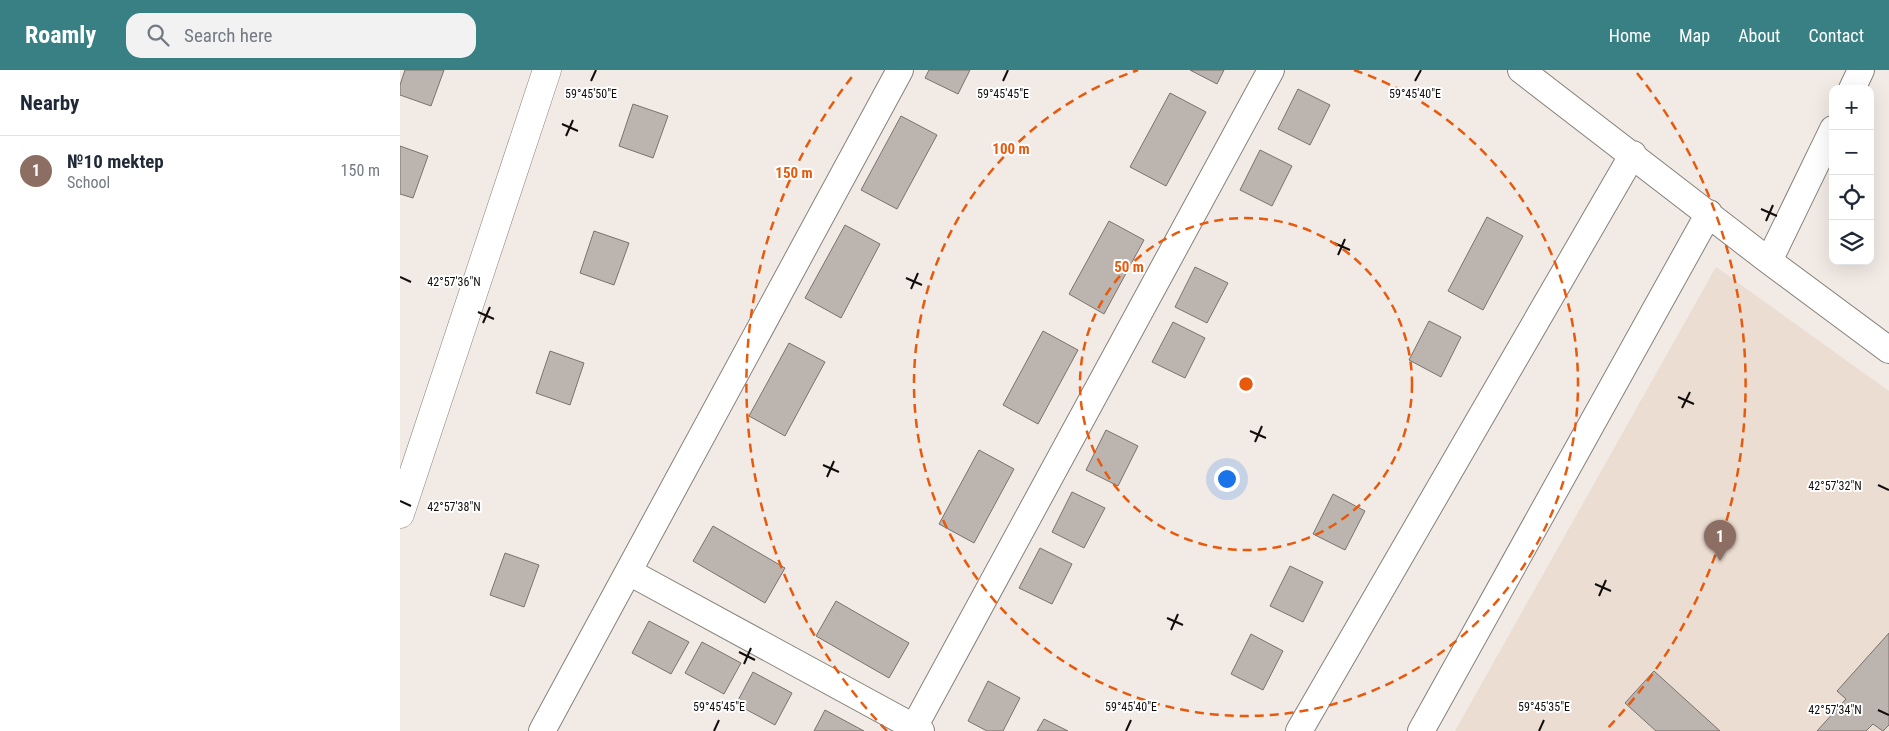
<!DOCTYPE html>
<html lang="en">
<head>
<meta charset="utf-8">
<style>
  :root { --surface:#fff; --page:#f2f2f3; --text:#1f2937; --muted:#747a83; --line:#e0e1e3; --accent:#388084 }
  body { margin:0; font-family:"Roboto Condensed",sans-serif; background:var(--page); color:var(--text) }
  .controls { position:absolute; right:15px; top:15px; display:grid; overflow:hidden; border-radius:10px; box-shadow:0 5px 20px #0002 }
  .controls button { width:45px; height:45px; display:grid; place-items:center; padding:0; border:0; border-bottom:1px solid var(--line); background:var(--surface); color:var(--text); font:25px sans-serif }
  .you { position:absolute; left:826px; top:408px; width:18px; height:18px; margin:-12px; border:4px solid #fff; border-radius:50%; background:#1a73e8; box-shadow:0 0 0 8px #1a73e833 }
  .badge { display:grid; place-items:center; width:32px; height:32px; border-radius:50%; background:var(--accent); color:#fff; font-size:16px; font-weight:700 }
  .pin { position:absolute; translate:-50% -41px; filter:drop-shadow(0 1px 2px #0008) }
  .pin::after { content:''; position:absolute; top:26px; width:18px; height:15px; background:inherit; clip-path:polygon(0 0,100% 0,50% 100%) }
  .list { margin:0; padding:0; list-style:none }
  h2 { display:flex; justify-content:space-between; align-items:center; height:65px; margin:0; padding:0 20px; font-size:21px }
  h2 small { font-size:16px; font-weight:400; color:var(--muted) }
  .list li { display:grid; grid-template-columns:32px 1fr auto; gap:15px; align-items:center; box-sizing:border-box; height:70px; padding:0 20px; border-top:1px solid var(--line) }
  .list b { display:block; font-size:19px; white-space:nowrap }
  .list p { margin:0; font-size:16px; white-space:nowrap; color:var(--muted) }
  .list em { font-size:16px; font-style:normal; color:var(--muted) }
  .icon { flex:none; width:28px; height:28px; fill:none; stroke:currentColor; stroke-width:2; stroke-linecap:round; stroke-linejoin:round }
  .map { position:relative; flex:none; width:1489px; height:661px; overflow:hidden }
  header { display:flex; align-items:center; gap:30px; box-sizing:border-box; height:70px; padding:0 25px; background:var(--accent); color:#fff }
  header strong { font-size:24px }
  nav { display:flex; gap:28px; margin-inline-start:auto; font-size:18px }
  .search { width:350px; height:45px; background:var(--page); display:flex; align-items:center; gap:12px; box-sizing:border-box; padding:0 18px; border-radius:15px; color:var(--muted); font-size:19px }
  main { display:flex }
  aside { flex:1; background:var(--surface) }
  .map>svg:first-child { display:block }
  .built { fill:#ebddd2 }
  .building { fill:#bcb4af; stroke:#79726d }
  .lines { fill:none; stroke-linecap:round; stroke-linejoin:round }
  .minor-casing { stroke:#86807b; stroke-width:28 }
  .secondary-casing { stroke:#86807b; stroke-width:29 }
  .minor { stroke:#fff; stroke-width:26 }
  .secondary { stroke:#fff; stroke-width:28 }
  .ticks { fill:none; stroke:#100d0c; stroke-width:2 }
  .ring { fill:none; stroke:#e8590c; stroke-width:2.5; stroke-dasharray:9 6 }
  .ticks-label { font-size:12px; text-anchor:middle; fill:#100d0c; stroke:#fff; stroke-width:4; stroke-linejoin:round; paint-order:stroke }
  .centre { fill:#e8590c; stroke:#fff; stroke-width:2.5 }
  .ring-label { font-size:15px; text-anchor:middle; font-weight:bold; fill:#e8590c; stroke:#fff; stroke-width:4; stroke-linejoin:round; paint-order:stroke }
</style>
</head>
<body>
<header>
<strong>Roamly</strong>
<div class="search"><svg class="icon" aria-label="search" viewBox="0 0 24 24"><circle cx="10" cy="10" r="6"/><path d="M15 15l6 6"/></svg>Search here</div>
<nav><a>Home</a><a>Map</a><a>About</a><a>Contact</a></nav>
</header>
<main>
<aside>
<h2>Nearby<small></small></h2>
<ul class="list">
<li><span class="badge" style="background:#8d6e63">1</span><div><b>№10 mektep</b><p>School</p></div><em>150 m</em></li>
</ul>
</aside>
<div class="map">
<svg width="1489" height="661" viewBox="0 0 1489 661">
  <rect width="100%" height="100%" fill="#f2eae5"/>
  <path class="built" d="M1316 197 1489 321V661H1055Z"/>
  <path class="building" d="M5 0H44L31 36 0 25V15Z
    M529 0H570L558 24 525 8Z
    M790 0H824L817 14Z
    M898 19 930 35 910 75 878 59Z
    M770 23 806 42 766 116 730 97Z
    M233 34 268 46 253 88 219 76Z
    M501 46 537 65 497 139 461 120Z
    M0 76 28 86 13 128 0 124Z
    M860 80 892 96 872 136 840 120Z
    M1087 147 1123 166 1083 240 1048 221Z
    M709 151 744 170 704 244 669 224Z
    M445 155 480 174 441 248 405 228Z
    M194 161 229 173 214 215 180 203Z
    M795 197 828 213 807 253 775 237Z
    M1029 251 1061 267 1041 307 1009 290Z
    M773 252 805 268 785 308 752 292Z
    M643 261 678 280 638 354 603 335Z
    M389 273 425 292 385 366 349 346Z
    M150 281 184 293 170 335 136 323Z
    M706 360 738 376 718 416 686 400Z
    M579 380 614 399 574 473 539 454Z
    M672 422 705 438 684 478 652 462Z
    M933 424 965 441 945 480 913 464Z
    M313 456 385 498 365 533 293 491Z
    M640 478 672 494 652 534 619 518Z
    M105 483 139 495 124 537 90 525Z
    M890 496 923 512 903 552 870 536Z
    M436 531 509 573 489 608 416 566Z
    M249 551 289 572 271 604 232 583Z
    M1489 563V655L1483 661 1473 654 1466 661H1417L1446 629 1437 621Z
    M851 564 883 581 863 620 831 604Z
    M302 572 341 593 324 624 285 603Z
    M1254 601 1320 661H1256L1225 633Z
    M353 602 392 623 375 655 336 634Z
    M588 611 620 628 603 661H587L568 651Z
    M425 640 464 661H414Z
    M644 649 668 661H637Z"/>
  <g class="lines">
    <defs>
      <path id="minor" d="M1121 0 1369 191 1489 280
        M1452 19 1461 0
        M1369 191 1433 59
        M229 502 521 661
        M142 661 500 0
        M512 661 871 0
        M899 661 1233 84
        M1021 661 1309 143"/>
      <path id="secondary" d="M0 444 147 0"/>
    </defs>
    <use href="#minor" class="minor-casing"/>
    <use href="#secondary" class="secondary-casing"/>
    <use href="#minor" class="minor"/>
    <use href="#secondary" class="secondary"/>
  </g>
  <path class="ticks" d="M191 11 196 0M603 11 608 0M1015 11 1021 0M162 54 178 61M166 66 173 50M1361 139 1377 146M1366 151 1373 135M934 173 950 180M938 185 945 169M0 207 11 212M506 208 522 215M511 219 518 203M78 242 94 249M83 253 90 237M1278 327 1294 334M1282 338 1290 322M850 361 866 368M855 372 862 356M423 395 439 402M427 407 434 391M1478 415 1489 420M0 431 11 436M1195 514 1211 521M1199 526 1206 510M767 548 783 555M771 560 778 544M339 582 355 590M344 594 351 578M1478 640 1489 645M314 661 319 650M726 661 731 650M1139 661 1144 650"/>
  <g class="ring">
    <circle cx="846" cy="314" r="166"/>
    <path d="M954 0A332 332 0 1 1 738 0"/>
    <path d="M487 661A499 499 0 0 1 455 3M1237 3A499 499 0 0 1 1205 661"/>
  </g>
  <g class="ticks-label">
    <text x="191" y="28">59°45'50"E</text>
    <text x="603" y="28">59°45'45"E</text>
    <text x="1015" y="28">59°45'40"E</text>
    <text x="54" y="216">42°57'36"N</text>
    <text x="1435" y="420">42°57'32"N</text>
    <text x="54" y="441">42°57'38"N</text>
    <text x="319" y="641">59°45'45"E</text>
    <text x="731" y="641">59°45'40"E</text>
    <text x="1144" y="641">59°45'35"E</text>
    <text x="1435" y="644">42°57'34"N</text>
  </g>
  <circle cx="846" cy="314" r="8" class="centre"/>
  <g class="ring-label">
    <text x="611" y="84">100 m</text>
    <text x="394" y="108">150 m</text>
    <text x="729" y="202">50 m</text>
  </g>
</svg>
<div class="controls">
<button>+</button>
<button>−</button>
<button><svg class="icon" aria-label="locate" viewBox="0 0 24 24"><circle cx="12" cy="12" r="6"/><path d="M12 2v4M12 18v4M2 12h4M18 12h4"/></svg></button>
<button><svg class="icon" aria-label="layers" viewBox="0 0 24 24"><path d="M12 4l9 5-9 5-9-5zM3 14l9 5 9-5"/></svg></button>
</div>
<div class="you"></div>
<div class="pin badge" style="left:1320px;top:491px;background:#8d6e63">1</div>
</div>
</main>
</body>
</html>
